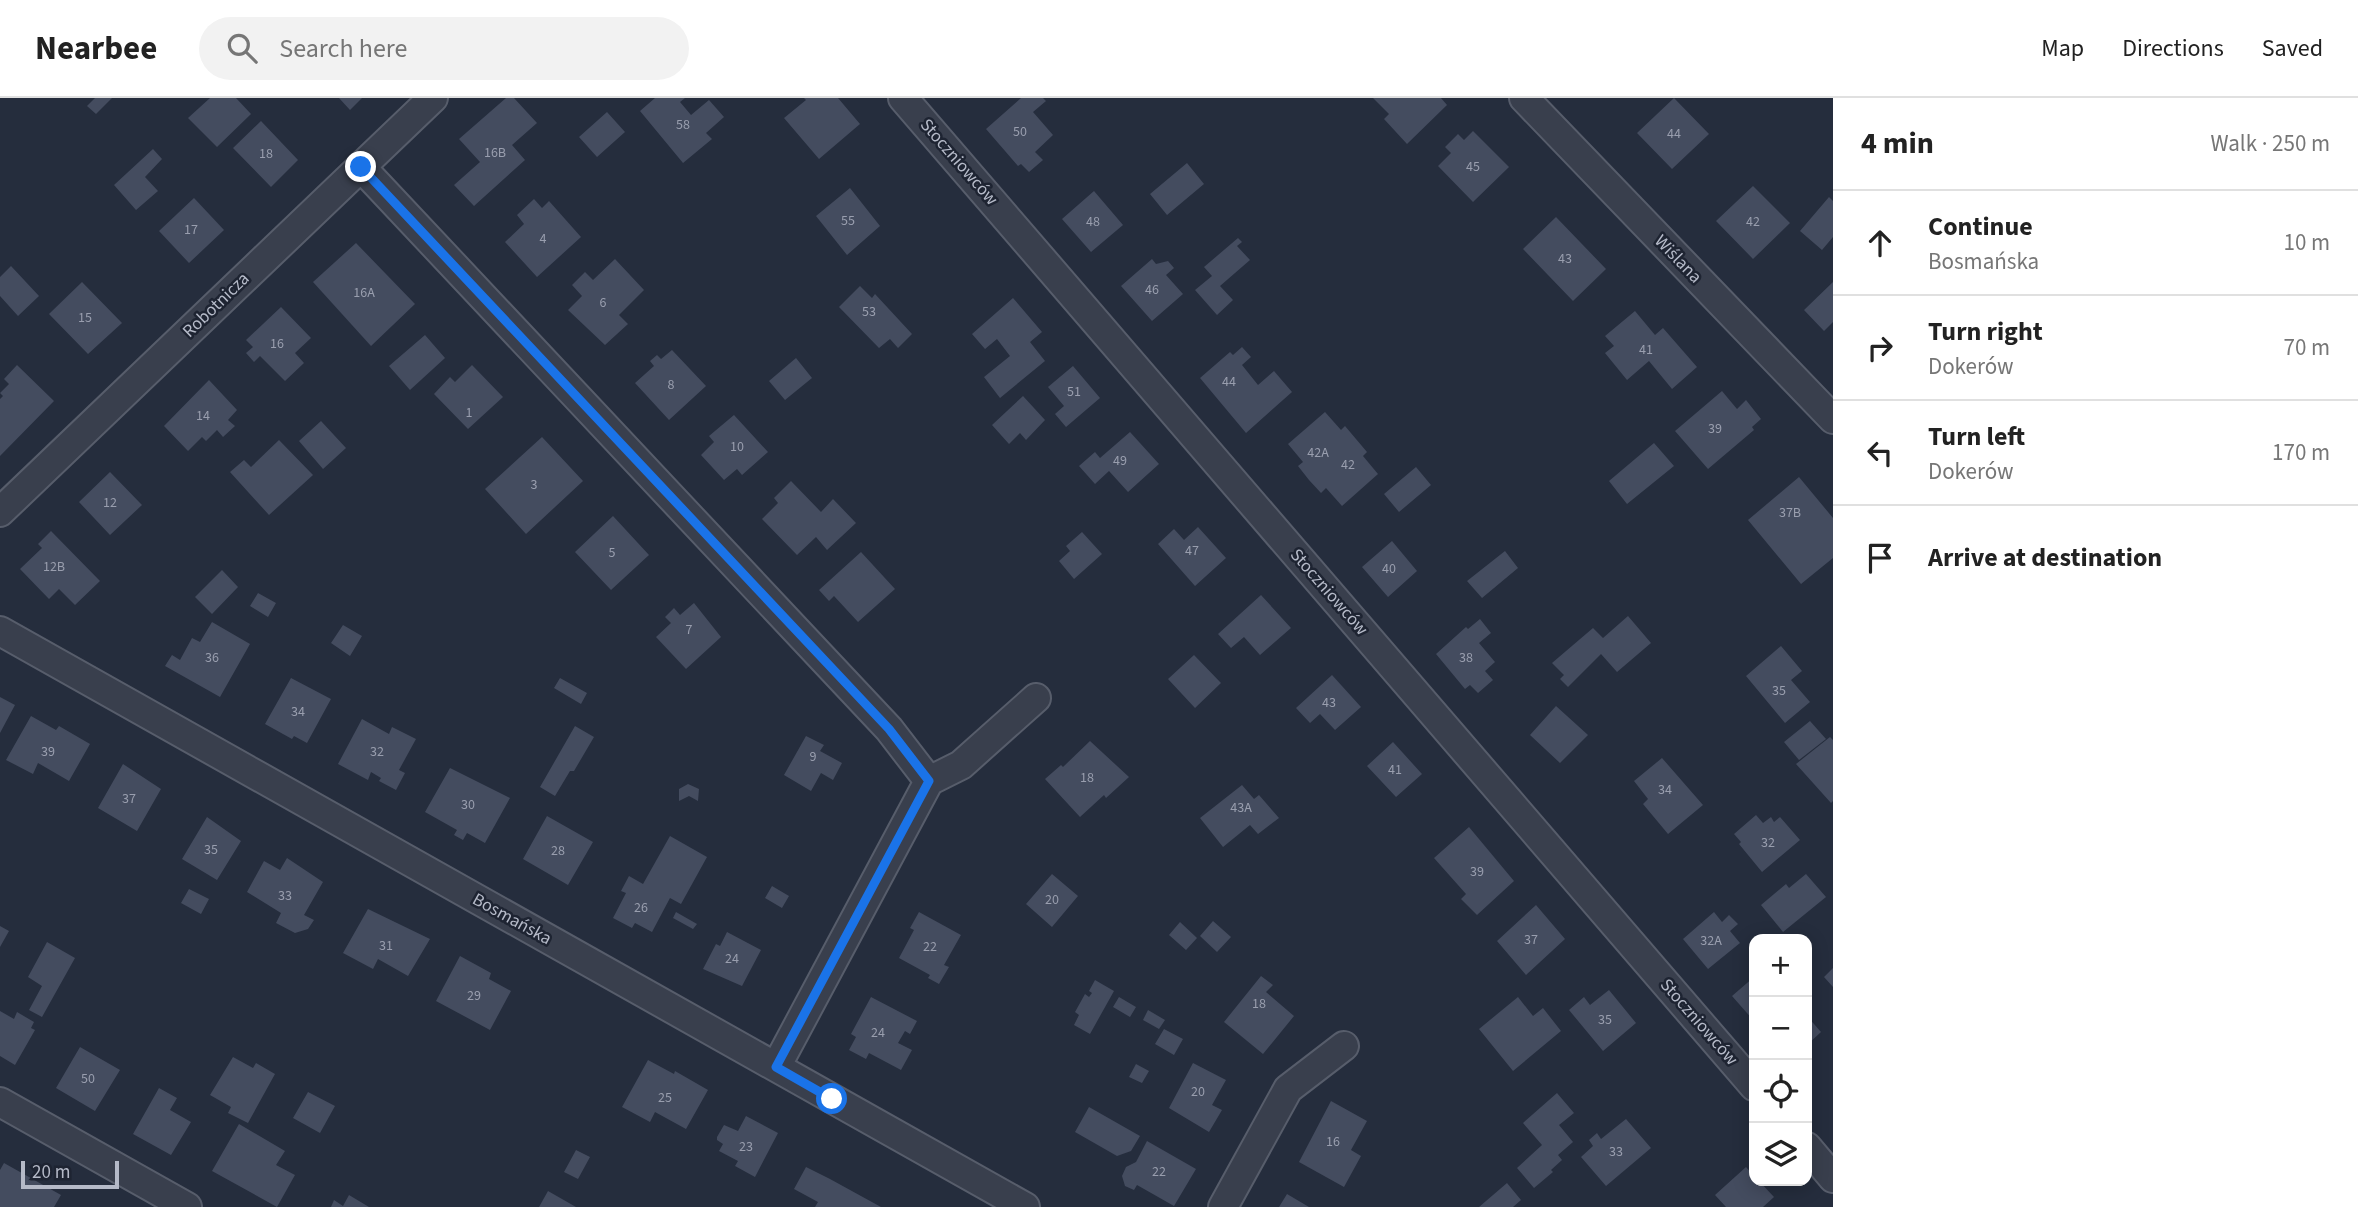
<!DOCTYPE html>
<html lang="en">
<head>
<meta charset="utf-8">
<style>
  :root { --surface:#fff; --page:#f2f2f2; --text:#222; --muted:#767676; --line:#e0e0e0 }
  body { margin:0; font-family:"Source Sans 3",sans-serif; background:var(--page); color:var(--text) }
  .controls { position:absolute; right:21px; bottom:21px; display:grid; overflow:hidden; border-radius:14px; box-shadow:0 4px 18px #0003 }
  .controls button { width:63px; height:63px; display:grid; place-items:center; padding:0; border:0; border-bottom:2px solid var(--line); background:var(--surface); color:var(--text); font:35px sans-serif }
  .scale { position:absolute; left:21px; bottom:18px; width:98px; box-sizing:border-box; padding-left:7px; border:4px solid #b5bac8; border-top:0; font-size:19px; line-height:24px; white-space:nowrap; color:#b5bac8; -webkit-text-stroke:5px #1e2432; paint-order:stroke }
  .stop { position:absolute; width:21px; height:21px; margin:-16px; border:5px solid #1a73e8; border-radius:50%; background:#fff }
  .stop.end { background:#1a73e8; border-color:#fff; box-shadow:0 2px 7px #0008 }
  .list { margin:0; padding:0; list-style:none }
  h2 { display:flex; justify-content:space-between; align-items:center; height:91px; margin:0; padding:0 28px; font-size:30px }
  h2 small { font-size:23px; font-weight:400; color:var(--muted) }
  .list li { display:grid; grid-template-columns:46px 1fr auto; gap:21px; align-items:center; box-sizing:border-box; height:105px; padding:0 28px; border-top:2px solid var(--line) }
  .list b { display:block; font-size:26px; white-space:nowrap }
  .list p { margin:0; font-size:23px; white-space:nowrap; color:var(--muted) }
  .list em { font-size:23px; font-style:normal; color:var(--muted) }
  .icon { flex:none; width:38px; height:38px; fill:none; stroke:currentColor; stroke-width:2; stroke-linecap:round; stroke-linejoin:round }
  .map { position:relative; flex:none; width:1833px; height:1109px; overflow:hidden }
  header { display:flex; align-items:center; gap:42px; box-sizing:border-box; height:98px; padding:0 35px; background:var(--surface); border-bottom:2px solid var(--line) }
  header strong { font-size:33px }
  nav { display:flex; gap:38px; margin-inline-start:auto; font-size:24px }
  .search { width:490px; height:63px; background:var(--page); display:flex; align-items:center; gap:18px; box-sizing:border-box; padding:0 24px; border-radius:38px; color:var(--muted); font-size:26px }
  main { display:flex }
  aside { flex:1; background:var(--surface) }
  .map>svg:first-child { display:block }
  .building { fill:#444c5f }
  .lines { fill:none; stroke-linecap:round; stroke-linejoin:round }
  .street-casing { stroke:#575d6b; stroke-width:32 }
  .street { stroke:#393f4d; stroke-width:28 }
  .route { stroke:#1a73e8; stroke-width:9 }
  .labels { text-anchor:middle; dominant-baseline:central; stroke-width:5; stroke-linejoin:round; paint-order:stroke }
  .number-label { font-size:14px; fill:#999eae }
  .street-label { font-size:18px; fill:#b5bac8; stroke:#1e2432 }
</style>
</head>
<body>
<header>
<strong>Nearbee</strong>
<div class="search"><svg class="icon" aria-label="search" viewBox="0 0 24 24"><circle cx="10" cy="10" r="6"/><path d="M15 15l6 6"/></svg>Search here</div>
<nav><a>Map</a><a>Directions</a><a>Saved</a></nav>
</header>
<main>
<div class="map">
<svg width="1833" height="1109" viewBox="0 0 1833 1109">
  <rect width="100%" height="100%" fill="#252d3d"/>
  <path class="building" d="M95 0H112L96 16 87 8Z
    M210 0H236L251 16 217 49 188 20Z
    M339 0H362L350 12Z
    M506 0H514L537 25 512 47 525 62 474 108 454 87 480 64 459 41Z
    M655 0H685L680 4 691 17 709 2 724 19 706 35 712 41 683 65 640 13Z
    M804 0H838L860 26 819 61 784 20 806 2Z
    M1021 0H1043L1046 3 1033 14 1053 37 1035 54 1043 62 1029 74 1021 66 1018 68 986 31Z
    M1373 0H1441L1447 7 1407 46 1384 21 1389 16Z
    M1674 0 1709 36 1672 71 1637 35Z
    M607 14 625 34 597 59 579 39Z
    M261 23 298 62 271 89 233 50Z
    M1473 33 1509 69 1473 104 1438 68 1451 55 1445 49 1458 36 1464 42Z
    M153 51 162 61 145 79 158 93 136 112 114 87Z
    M1187 65 1204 86 1167 117 1150 96Z
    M1753 88 1790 125 1753 161 1716 123Z
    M850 90 880 128 847 157 816 118Z
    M1094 93 1123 127 1091 154 1062 121Z
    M1829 99 1833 103V139L1822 152 1800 133Z
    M194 100 224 132 189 165 159 133Z
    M534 101 542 110 549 103 581 139 537 179 505 144 524 126 517 117Z
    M1556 119 1606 171 1573 203 1523 151Z
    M1238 140 1242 144 1237 148 1250 162 1220 188 1233 202 1217 217 1195 192 1212 178 1204 169Z
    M356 145 415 206 371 248 313 184Z
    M615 161 644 192 619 217 628 226 605 247 568 212 582 198 572 187 585 174 593 182Z
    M1152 161 1156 166 1168 163 1174 170 1166 177 1183 196 1152 223 1121 188Z
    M11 168 39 198 18 218 0 198V179Z
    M82 184 122 225 88 256 49 216Z
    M1833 184V224L1824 233 1804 212Z
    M860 188 872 200 875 196 912 236 898 250 890 241 879 250 839 209Z
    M1013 200 1042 234 1030 244 1045 263 1000 300 984 279 1010 258 997 241 985 251 972 236Z
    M281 209 311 240 295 255 304 265 285 283 260 258 254 264 246 255 253 249 246 242Z
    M1635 213 1655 237 1663 230 1697 269 1672 291 1649 263 1627 282 1605 255 1614 248 1605 238Z
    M425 237 445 260 410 292 389 268Z
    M1242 249 1251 259 1242 267 1258 287 1274 273 1292 294 1246 335 1200 280 1230 254 1233 257Z
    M672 252 706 288 669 322 635 285 654 268 650 263 657 257 661 261Z
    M796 260 812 280 785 302 769 283Z
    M17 267 54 303 0 358V301L3 298 0 295 9 286 4 281Z
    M472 267 503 299 468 331 434 296 450 279 455 284Z
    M1073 268 1100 300 1066 329 1055 316 1064 308 1048 289Z
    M209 282 237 312 228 322 235 328 223 339 217 332 206 343 202 339 188 353 164 328Z
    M1722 293 1737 311 1746 302 1761 321 1752 329 1754 332 1708 371 1675 333Z
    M1023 298 1045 322 1026 342 1020 335 1009 346 992 327Z
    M1325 314 1341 332 1345 328 1367 354 1363 358 1378 376 1342 408 1326 390 1321 395 1309 382 1298 368 1303 364 1288 346Z
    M734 317 768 354 742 377 737 371 724 382 701 357 714 344 709 338Z
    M321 323 346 350 323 371 299 343Z
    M1130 334 1159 366 1128 394 1109 373 1095 386 1079 368 1095 354 1100 360Z
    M542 339 583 383 526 436 485 391Z
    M279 342 313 377 269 417 230 374 244 362 251 369Z
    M1654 345 1674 368 1627 406 1609 383Z
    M1416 369 1431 387 1399 414 1384 396Z
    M110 374 142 407 110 437 79 404Z
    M1799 379 1833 420V460L1801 486 1748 422Z
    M791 383 821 414 833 401 856 425 827 452 816 439 797 457 762 421 778 405 774 400Z
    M613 418 649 457 611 492 575 454Z
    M1198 429 1226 460 1195 488 1158 446 1174 431 1184 442Z
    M51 433 100 483 75 507 59 491 49 501 20 471 42 450 38 446Z
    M1082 434 1102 456 1074 481 1059 463 1070 453 1066 448Z
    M1392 443 1417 473 1388 499 1362 469Z
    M1505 453 1518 470 1482 500 1467 483Z
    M861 454 895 491 858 524 834 498 829 503 819 492Z
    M222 472 238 489 212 516 195 499Z
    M258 495 276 505 268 519 250 508Z
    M1261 497 1291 530 1260 557 1244 539 1231 550 1218 536Z
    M694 505 721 539 686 571 656 539 671 525 665 519 674 510 680 517Z
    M1628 518 1651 545 1617 574 1601 556 1568 589 1560 581 1564 577 1552 565 1593 530 1603 540Z
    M1480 521 1491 535 1479 545 1495 564 1485 573 1493 582 1478 595 1470 587 1465 591 1436 556 1466 529 1468 531Z
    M212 524 250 546 220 599 165 568 172 557 180 562 192 540 200 544Z
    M343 527 362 538 350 558 331 545Z
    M1781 548 1802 573 1791 582 1810 604 1785 625 1746 578Z
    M1194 557 1221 585 1195 610 1168 581Z
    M1332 577 1361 609 1335 632 1320 616 1310 625 1296 610Z
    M291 580 331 601 307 645 294 638 292 641 265 626Z
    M560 580 587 595 581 606 554 590Z
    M0 599 15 607 0 635Z
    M1556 608 1588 637 1560 665 1530 637Z
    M31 618 56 632 59 628 90 646 69 683 38 665 33 676 6 662Z
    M362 621 389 636 392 629 416 641 399 672 405 675 396 692 379 683 381 680 371 674 368 682 338 666Z
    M1810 623 1826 641 1799 662 1784 644Z
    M575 628 594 639 574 673H570L555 698 540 689Z
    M806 638 824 647 820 653 842 665 833 682 821 675 811 693 784 677Z
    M1830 639 1833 642V703L1831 705 1796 666Z
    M1090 643 1129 679 1106 700 1104 697 1080 719 1045 681 1061 667 1063 669Z
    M1393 644 1422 676 1396 699 1367 668Z
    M1662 660 1703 707 1668 736 1643 706 1648 701 1634 683Z
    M123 666 161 691 137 733 98 710Z
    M450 670 510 700 485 745 467 735 463 742 454 737 457 732 425 714Z
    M688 686 699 691 698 703 689 698 679 703V691Z
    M1242 687 1254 701 1259 697 1279 720 1258 736 1250 727 1223 749 1200 720Z
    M1756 717 1763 725 1771 719 1774 724 1780 719 1800 742 1762 774 1739 746 1741 744 1734 736Z
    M547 718 593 744 568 787 523 761Z
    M207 719 241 743 217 782 182 761Z
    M1469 729 1514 783 1477 817 1461 801 1466 796 1434 760Z
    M670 738 707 759 681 806 670 800 652 834 635 825 632 830 613 820 626 795 621 793 629 778 643 786Z
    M287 760 323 784 304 817 314 822 308 831 295 835 276 825 281 815 247 794 264 763 280 772Z
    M1052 776 1078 798 1052 829 1026 806Z
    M1806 776 1826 799 1783 834 1761 807 1786 786 1789 790Z
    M772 788 789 798 782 810 765 800Z
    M189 791 209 801 201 816 181 805Z
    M1536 807 1565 841 1526 877 1497 843Z
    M368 811 430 841 408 878 378 861 373 871 343 855Z
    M676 814 697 826 693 831 673 820Z
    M919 814 961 837 944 867 949 869 939 886 928 880 930 877 899 860 914 832 910 830Z
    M1714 814 1722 824 1729 817 1738 826 1730 833 1740 845 1708 871 1683 841Z
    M1213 823 1231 839 1217 854 1200 838Z
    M1180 824 1197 840 1186 852 1169 837Z
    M0 828 9 833 0 849Z
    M727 834 761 852 742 888 703 871 716 846 720 848Z
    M47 844 75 860 42 919 29 912 42 888 28 879Z
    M460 858 491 875 489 881 511 893 490 932 436 903Z
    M1833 870V889L1824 879Z
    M1261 878 1273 887 1266 894 1294 918 1263 956 1224 924Z
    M1754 879V923L1732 898Z
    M1095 882 1114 893 1090 936 1074 927 1079 917 1075 914 1085 896 1089 899 1092 895 1089 893Z
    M1609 892 1636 925 1603 953 1569 912 1584 899 1590 907Z
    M871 899 917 923 910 936 905 933 898 945 912 952 901 972 869 955 866 961 849 952 856 939 851 936Z
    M1119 899 1136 909 1130 919 1113 909Z
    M1518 899 1533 918 1543 910 1561 933 1513 973 1479 931Z
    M1148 912 1165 922 1159 931 1143 922Z
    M0 913 14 921 17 914 34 924 31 930 35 932 15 967 0 958Z
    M1807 918 1821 934 1807 947Z
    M1164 931 1183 941 1174 957 1155 946Z
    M80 949 120 972 95 1013 56 990Z
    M233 959 253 970 256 965 275 976 248 1025 228 1015 231 1009 210 997Z
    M648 962 674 976 675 973 708 992 686 1031 655 1014 650 1024 622 1009Z
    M1193 965 1226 982 1212 1007 1222 1012 1209 1034 1169 1010Z
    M1136 966 1149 973 1142 985 1129 979Z
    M159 990 177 1000 170 1012 191 1024 171 1057 133 1036Z
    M308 994 335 1008 320 1035 293 1020Z
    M1557 995 1574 1015 1559 1027 1573 1044 1558 1057 1562 1062 1551 1072 1553 1074 1534 1090 1517 1070 1542 1047 1523 1025Z
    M1331 1003 1367 1023 1351 1052 1361 1058 1344 1089 1299 1064Z
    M1089 1009 1140 1038 1131 1053 1117 1058 1075 1034Z
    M746 1018 778 1035 755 1079 735 1068 738 1063 719 1053 723 1046 717 1042V1039L724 1027 738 1033Z
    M1626 1021 1651 1050 1606 1088 1581 1059 1593 1048 1589 1042 1597 1035 1601 1041Z
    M239 1026 285 1053 276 1067 295 1077 277 1109 212 1073Z
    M1147 1043 1196 1071 1174 1108 1137 1087 1134 1092 1125 1088 1122 1078 1126 1069 1136 1064Z
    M576 1052 590 1059 578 1081 564 1074Z
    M4 1065 61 1097 54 1109H0V1072Z
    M806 1069 830 1081 881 1109H815L818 1104 794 1091Z
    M1746 1069 1754 1078V1083H1759L1774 1099 1763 1109H1726L1715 1097Z
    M1507 1085 1521 1102 1513 1109H1479Z
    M548 1093 576 1109H539Z
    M1287 1096 1309 1109H1279Z
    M349 1097 369 1109H331L334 1102 343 1108Z"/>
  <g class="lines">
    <defs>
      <path id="street" d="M903 0 1754 988
        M1524 0 1833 321
        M361 69 889 631 929 683 776 969
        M0 414 433 0
        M0 533 1025 1109
        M929 683 961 667 1036 600
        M0 1004 187 1109
        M1807 1049 1833 1080
        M1223 1109 1288 991 1344 948"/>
    </defs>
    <use href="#street" class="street-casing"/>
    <use href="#street" class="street"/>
  </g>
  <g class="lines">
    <path class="route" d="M361 69 889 631 929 683 776 969 832 1001"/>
  </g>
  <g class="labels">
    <g class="number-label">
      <text x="683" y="27">58</text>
      <text x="1020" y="34">50</text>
      <text x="1674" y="36">44</text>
      <text x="495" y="55">16B</text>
      <text x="266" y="56">18</text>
      <text x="1473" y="69">45</text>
      <text x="848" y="123">55</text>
      <text x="1093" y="124">48</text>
      <text x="1753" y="124">42</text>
      <text x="191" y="132">17</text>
      <text x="543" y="141">4</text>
      <text x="1565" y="161">43</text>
      <text x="1152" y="192">46</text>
      <text x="364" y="195">16A</text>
      <text x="603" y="205">6</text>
      <text x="869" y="214">53</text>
      <text x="85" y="220">15</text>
      <text x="277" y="246">16</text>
      <text x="1646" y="252">41</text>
      <text x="1229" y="284">44</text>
      <text x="671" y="287">8</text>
      <text x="1074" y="294">51</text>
      <text x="469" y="315">1</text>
      <text x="203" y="318">14</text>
      <text x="1715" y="331">39</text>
      <text x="737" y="349">10</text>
      <text x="1318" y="355">42A</text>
      <text x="1120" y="363">49</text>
      <text x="1348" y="367">42</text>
      <text x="534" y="387">3</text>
      <text x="110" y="405">12</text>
      <text x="1790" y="415">37B</text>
      <text x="1192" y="453">47</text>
      <text x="612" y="455">5</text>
      <text x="54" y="469">12B</text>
      <text x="1389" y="471">40</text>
      <text x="689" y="532">7</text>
      <text x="212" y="560">36</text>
      <text x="1466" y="560">38</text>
      <text x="1779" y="593">35</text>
      <text x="1329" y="605">43</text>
      <text x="298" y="614">34</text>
      <text x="48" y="654">39</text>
      <text x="377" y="654">32</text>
      <text x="813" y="659">9</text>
      <text x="1395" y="672">41</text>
      <text x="1087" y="680">18</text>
      <text x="1665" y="692">34</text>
      <text x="129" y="701">37</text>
      <text x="468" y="707">30</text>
      <text x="1241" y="710">43A</text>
      <text x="1768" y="745">32</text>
      <text x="211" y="752">35</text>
      <text x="558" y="753">28</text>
      <text x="1477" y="774">39</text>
      <text x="285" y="798">33</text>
      <text x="1052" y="802">20</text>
      <text x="641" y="810">26</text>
      <text x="1531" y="842">37</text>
      <text x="1711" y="843">32A</text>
      <text x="386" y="848">31</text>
      <text x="930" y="849">22</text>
      <text x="732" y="861">24</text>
      <text x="474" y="898">29</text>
      <text x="1259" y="906">18</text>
      <text x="1605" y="922">35</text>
      <text x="878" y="935">24</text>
      <text x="88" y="981">50</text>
      <text x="1198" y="994">20</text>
      <text x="665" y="1000">25</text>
      <text x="1333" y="1044">16</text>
      <text x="746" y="1049">23</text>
      <text x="1616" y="1054">33</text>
      <text x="1159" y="1074">22</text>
    </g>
    <g class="street-label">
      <text transform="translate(959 64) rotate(49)">Stoczniowców</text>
      <text transform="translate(1678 161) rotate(46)">Wiślana</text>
      <text transform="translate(216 207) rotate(-44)">Robotnicza</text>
      <text transform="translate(1329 494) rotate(49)">Stoczniowców</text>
      <text transform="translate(512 821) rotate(29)">Bosmańska</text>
      <text transform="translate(1699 924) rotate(49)">Stoczniowców</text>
    </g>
  </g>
</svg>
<div class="controls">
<button>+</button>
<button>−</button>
<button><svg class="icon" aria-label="locate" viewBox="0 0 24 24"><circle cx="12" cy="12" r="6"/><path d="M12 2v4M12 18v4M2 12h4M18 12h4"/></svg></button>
<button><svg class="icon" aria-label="layers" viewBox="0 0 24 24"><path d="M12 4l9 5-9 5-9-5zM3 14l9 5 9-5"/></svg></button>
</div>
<div class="scale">20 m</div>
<div class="stop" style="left:832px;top:1001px"></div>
<div class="stop end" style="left:361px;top:69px"></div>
</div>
<aside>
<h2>4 min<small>Walk · 250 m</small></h2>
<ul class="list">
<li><svg class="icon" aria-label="ahead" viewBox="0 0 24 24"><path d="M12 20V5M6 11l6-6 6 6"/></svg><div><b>Continue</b><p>Bosmańska</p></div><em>10 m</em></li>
<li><svg class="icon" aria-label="right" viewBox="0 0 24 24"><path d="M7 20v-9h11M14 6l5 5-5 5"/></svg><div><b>Turn right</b><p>Dokerów</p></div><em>70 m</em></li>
<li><svg class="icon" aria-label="left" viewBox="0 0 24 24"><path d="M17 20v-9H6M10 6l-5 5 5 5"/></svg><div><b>Turn left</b><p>Dokerów</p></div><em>170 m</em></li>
<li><svg class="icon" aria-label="arrive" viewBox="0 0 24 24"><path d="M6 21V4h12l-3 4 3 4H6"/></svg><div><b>Arrive at destination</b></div></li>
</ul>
</aside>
</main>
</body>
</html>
